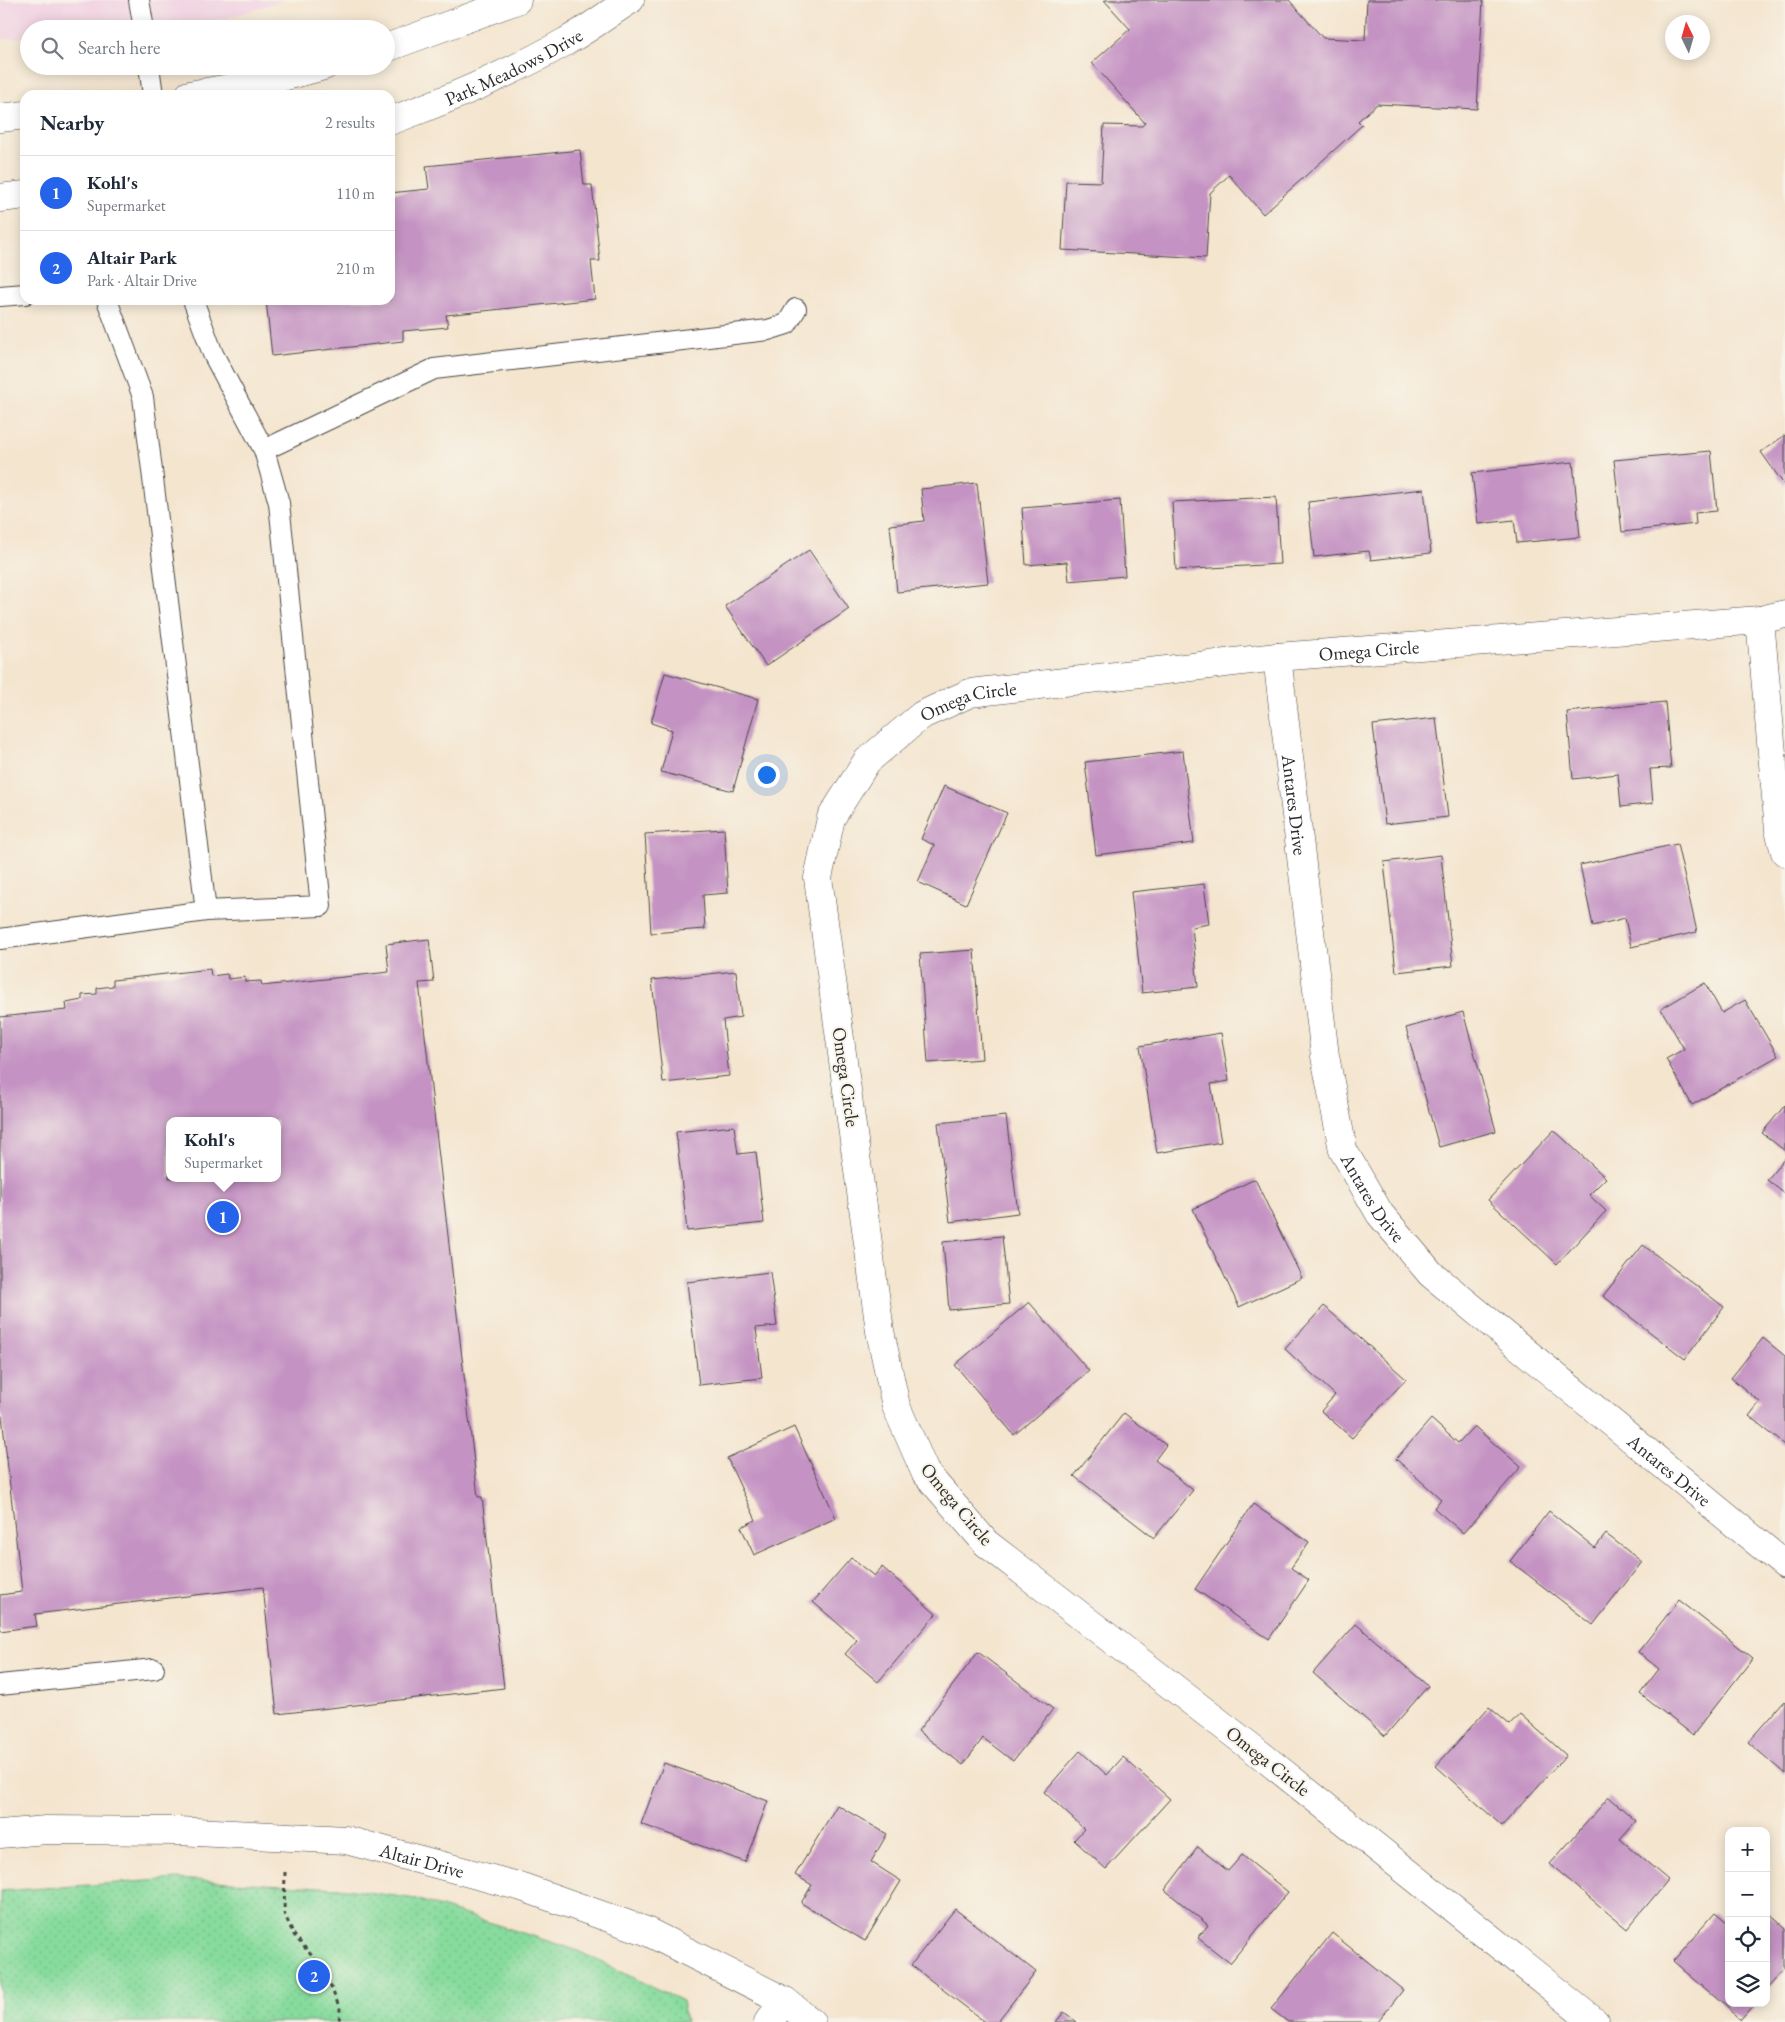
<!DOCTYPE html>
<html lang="en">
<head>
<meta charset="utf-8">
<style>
  :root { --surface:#fff; --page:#f2f2f3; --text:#1f2937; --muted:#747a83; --line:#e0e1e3; --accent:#2563eb }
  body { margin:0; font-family:"EB Garamond",serif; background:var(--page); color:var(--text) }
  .controls { position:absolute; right:15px; bottom:15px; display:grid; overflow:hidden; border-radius:10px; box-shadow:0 2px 12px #0003 }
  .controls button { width:45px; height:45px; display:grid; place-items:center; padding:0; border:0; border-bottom:1px solid var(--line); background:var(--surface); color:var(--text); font:25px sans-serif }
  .compass { position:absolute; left:1665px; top:15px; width:45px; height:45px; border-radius:50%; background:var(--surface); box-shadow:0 2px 12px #0003; rotate:355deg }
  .you { position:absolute; left:766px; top:774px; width:18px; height:18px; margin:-12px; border:4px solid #fff; border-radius:50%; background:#1a73e8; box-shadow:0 0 0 8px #1a73e833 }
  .badge { display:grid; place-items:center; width:32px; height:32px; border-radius:50%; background:var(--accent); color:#fff; font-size:16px; font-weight:700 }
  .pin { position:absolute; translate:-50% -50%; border:2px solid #fff; box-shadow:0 1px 5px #0006 }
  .popup { position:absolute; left:166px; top:1117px; width:115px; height:65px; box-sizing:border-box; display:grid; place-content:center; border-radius:10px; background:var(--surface); filter:drop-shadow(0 1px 4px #0005); font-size:16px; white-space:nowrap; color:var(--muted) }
  .popup b { font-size:19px; color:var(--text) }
  .popup::after { content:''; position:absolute; left:50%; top:100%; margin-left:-10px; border:10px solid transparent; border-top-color:var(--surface) }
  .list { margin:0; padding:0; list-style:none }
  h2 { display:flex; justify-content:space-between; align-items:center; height:65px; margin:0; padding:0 20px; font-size:21px }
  h2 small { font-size:16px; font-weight:400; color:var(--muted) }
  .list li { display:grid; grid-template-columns:32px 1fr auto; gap:15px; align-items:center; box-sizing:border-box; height:75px; padding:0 20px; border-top:1px solid var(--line) }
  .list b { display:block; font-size:19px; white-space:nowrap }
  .list p { margin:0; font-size:16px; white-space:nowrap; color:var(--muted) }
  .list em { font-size:16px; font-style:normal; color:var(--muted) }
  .icon { flex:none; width:28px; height:28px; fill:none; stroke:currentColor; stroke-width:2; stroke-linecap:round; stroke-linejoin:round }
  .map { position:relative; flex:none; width:1785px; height:2022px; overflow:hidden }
  .search { position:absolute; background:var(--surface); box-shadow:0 2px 12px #0003; left:20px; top:20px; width:375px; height:55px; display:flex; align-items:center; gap:12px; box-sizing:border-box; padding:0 18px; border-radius:28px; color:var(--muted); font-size:19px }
  .panel { position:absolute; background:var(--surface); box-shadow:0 2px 12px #0003; left:20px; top:90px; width:375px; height:215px; border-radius:15px }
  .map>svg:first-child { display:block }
  .built { fill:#f1d0e2 }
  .park { fill:url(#park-dots); stroke:#598364 }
  .building { fill:#c493c3; fill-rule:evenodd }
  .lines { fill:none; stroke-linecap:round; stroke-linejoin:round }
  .lane-casing { stroke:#494744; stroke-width:22 }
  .street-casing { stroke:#494744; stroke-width:29 }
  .secondary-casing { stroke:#494744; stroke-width:29 }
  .path { stroke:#494744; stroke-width:3; stroke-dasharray:4 4; stroke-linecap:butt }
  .lane { stroke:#fff; stroke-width:20 }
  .street { stroke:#fff; stroke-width:28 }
  .secondary { stroke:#fff; stroke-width:28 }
  .labels { text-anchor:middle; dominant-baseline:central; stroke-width:4; stroke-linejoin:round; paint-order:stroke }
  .street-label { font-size:19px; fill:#2b2b2b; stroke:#f7f3e8 }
</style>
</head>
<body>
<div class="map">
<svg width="1785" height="2022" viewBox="0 0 1785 2022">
  <defs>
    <pattern id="park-dots" width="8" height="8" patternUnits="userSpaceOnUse" patternTransform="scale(1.25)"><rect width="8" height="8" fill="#87db9d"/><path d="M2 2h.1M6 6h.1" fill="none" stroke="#75bc87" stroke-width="1.8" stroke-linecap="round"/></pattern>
  </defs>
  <rect width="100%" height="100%" fill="#f7f3e8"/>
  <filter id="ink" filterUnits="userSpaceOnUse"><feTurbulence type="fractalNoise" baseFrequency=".02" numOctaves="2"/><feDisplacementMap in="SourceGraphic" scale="10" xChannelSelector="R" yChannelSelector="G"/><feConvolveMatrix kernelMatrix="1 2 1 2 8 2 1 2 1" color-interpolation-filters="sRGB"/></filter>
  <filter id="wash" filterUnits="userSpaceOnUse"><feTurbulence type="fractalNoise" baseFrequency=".0096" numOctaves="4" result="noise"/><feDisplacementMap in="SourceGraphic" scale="20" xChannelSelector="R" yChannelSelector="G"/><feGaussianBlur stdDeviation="1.12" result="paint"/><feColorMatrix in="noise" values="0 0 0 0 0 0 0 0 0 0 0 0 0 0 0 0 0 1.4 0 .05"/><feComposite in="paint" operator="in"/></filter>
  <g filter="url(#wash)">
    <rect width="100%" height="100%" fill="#f4e5cf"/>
    <path class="built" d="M0 0H284L222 20 120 29H29V37L0 39Z"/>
    <path class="park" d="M177 1879 339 1888 416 1899 576 1950 682 2001 686 2022H0V1891Z"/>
    <g id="blocks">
      <path class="building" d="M1104 0H1289L1323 38 1365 40 1367 0H1483L1477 109 1377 104 1358 121 1362 125 1263 214 1229 175 1210 193 1206 258 1062 250 1066 181 1101 182 1104 125 1142 126 1145 123 1092 63 1130 29Z
        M580 150 584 185H592L600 261H591L595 299 446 315 448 327 403 331V341L272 356 266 300H390V193L429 189 426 166Z
        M1785 435V486L1761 452Z
        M1711 451 1717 511 1695 513 1696 524 1622 532 1614 460Z
        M1573 462 1580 537 1517 543 1514 520 1478 524 1472 473Z
        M977 483 988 583 897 592 890 525 924 521 921 489Z
        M1424 489 1431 553 1371 560 1369 551 1314 557 1308 502Z
        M1276 497 1280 564 1176 570 1172 502Z
        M1120 500 1125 576 1069 581 1067 562 1026 565 1022 508Z
        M809 550 849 609 766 666 725 606Z
        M665 673 758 699 733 791 661 772 672 730 651 723Z
        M1665 702 1671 768 1650 769 1653 803 1621 807 1618 774 1573 779 1567 712Z
        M1436 718 1448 817 1385 824 1373 725Z
        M1183 751 1194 843 1096 855 1085 762Z
        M944 786 1007 813 966 904 918 882 934 845 921 839Z
        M724 829 728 893 703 895 705 929 651 933 645 834Z
        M1677 844 1697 932 1631 947 1625 918 1593 926 1580 865Z
        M1441 855 1453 966 1396 972 1384 862Z
        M1204 884 1209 924 1192 927 1198 987 1142 993 1131 892Z
        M429 939 434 982 419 983 478 1497H482L504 1688 277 1714 263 1587 35 1614 37 1626 0 1631V1595L22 1592 2 1416H0V1017L67 1010 66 1003 82 1000V995L97 994V988L113 986V980L210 969 211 976 227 974 228 979 245 977V982L261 981 262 986 389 972 386 944ZM169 1121H277V1178H169Z
        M974 950 982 1059 928 1063 920 954Z
        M736 971 741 1017 723 1020 729 1076 663 1083 652 980Z
        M1705 983 1722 1013 1745 1000 1778 1056 1692 1105 1666 1059 1684 1049 1661 1009Z
        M1463 1012 1496 1131 1439 1147 1406 1028Z
        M1221 1033 1229 1081 1211 1084 1221 1142 1157 1153 1140 1046Z
        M1785 1105V1151L1762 1133Z
        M1006 1116 1018 1213 950 1222 938 1123Z
        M734 1126 738 1154 756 1152 764 1223 687 1231 676 1132Z
        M1554 1130 1606 1178 1589 1195 1606 1211 1557 1264 1488 1200Z
        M1785 1158V1194L1767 1180Z
        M1255 1179 1302 1278 1239 1307 1193 1209Z
        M1002 1236 1009 1304 949 1310 943 1242Z
        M1643 1245 1724 1307 1685 1359 1603 1296Z
        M770 1272 777 1326 756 1328 762 1378 699 1385 687 1282Z
        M1029 1302 1089 1371 1014 1435 955 1365Z
        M1324 1306 1406 1379 1352 1438 1321 1411 1335 1395 1285 1349Z
        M1763 1338 1785 1356V1445L1749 1416 1760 1402 1731 1378Z
        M1124 1413 1166 1445 1155 1460 1193 1490 1154 1538 1074 1476Z
        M1431 1419 1458 1443 1474 1426 1521 1467 1463 1533 1434 1508 1441 1499 1396 1459Z
        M794 1427 836 1518 754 1555 741 1527 756 1520 727 1458Z
        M1253 1504 1309 1542 1291 1568 1309 1580 1269 1639 1195 1589Z
        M1549 1511 1595 1548 1606 1534 1642 1562 1593 1625 1510 1561Z
        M851 1558 874 1576 882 1567 936 1614 878 1682 845 1654 857 1640 813 1602Z
        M1679 1600 1753 1658 1693 1735 1640 1694 1659 1669 1638 1652Z
        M1356 1624 1428 1686 1385 1736 1313 1673Z
        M978 1652 1053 1709 1013 1761 983 1738 963 1765 918 1731Z
        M1784 1701 1785 1702V1774L1748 1742Z
        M1489 1707 1510 1725 1520 1714 1566 1755 1502 1826 1436 1766Z
        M1080 1751 1107 1775 1123 1757 1170 1799 1106 1869 1074 1840 1084 1829 1044 1792Z
        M664 1763 768 1801 745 1862 641 1824Z
        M1609 1797 1636 1821 1620 1839 1668 1880 1627 1929 1550 1864Z
        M837 1805 887 1834 871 1862 901 1881 865 1941 801 1903 812 1885 795 1875Z
        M1198 1847 1228 1871 1242 1855 1288 1892 1230 1963 1198 1938 1208 1925 1165 1890Z
        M955 1909 1036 1972 997 2022H985L911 1965Z
        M1766 1911 1785 1928V1971L1766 1992Z
        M1715 1913 1729 1925V2003H1757L1742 2020 1673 1961Z
        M1332 1933 1403 1990 1378 2022H1288L1271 2009Z
        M1064 2012 1077 2022H1056Z"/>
    </g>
  </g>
  <g filter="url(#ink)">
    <use href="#blocks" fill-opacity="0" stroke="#494744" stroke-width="1"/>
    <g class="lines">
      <defs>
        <path id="lane" d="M139 0 144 29
          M149 66 153 95
          M0 296 25 294
          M107 300 143 397 206 911
          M264 450 434 369 768 330 787 324 796 309
          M0 939 206 911 321 906 279 503 264 450 213 354 193 300
          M0 1685 154 1669"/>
        <g id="street">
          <path d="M1760 620 1779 830 1785 852"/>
          <path id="s1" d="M1277 657 1325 1056 1343 1150 1380 1214 1431 1274 1785 1565"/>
          <path id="s2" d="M0 1834 46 1830 178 1831 346 1840 522 1887 646 1931 785 2001 811 2022"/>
          <path d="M768 2022 785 2001"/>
          <path id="s3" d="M1595 2022 1256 1751 986 1543 925 1472 896 1406 880 1331 818 878 831 818 867 761 922 715 970 693 1277 657 1760 620 1785 614"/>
        </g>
        <g id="secondary">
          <path d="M386 48 517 0"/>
          <path d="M189 95 264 82 324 66"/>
          <path d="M0 118 25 115"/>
          <path id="s4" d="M390 121C450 99 509 74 565 42 587 30 608 14 630 0"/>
          <path d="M0 198 25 195"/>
        </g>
      </defs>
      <use href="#lane" class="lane-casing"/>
      <use href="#street" class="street-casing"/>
      <use href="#secondary" class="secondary-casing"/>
      <path class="path" d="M285 1872 284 1913 294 1935 324 1970 340 2009 339 2022"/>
      <use href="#lane" class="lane"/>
      <use href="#street" class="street"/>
      <use href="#secondary" class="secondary"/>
    </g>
  </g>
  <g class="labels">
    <g class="street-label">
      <text stroke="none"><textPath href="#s4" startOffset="135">Park Meadows Drive</textPath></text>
      <text stroke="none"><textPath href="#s3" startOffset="2129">Omega Circle</textPath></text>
      <text stroke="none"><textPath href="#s3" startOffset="1724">Omega Circle</textPath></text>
      <text stroke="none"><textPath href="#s1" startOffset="149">Antares Drive</textPath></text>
      <text transform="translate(846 1077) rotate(82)">Omega Circle</text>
      <text stroke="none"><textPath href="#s1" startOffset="554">Antares Drive</textPath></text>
      <text stroke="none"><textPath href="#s1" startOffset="959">Antares Drive</textPath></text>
      <text transform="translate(957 1504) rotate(50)">Omega Circle</text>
      <text transform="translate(1268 1761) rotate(38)">Omega Circle</text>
      <text stroke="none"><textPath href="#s2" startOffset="425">Altair Drive</textPath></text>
    </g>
  </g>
</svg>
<div class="controls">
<button>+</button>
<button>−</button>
<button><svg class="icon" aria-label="locate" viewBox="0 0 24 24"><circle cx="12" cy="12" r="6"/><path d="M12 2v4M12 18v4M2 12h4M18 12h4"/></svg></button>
<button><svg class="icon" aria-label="layers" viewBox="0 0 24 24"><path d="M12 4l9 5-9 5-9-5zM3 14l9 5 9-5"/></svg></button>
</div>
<svg class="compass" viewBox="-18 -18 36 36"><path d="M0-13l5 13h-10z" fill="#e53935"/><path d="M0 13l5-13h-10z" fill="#747a83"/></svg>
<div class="you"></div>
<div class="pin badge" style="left:223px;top:1217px">1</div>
<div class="popup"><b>Kohl's</b>Supermarket</div>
<div class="pin badge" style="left:314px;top:1976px">2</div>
<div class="search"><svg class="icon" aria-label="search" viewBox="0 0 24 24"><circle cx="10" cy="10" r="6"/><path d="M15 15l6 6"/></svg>Search here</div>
<section class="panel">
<h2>Nearby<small>2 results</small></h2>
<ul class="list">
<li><span class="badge">1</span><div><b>Kohl's</b><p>Supermarket</p></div><em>110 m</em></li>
<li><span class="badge">2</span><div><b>Altair Park</b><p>Park · Altair Drive</p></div><em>210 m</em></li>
</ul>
</section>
</div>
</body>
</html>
